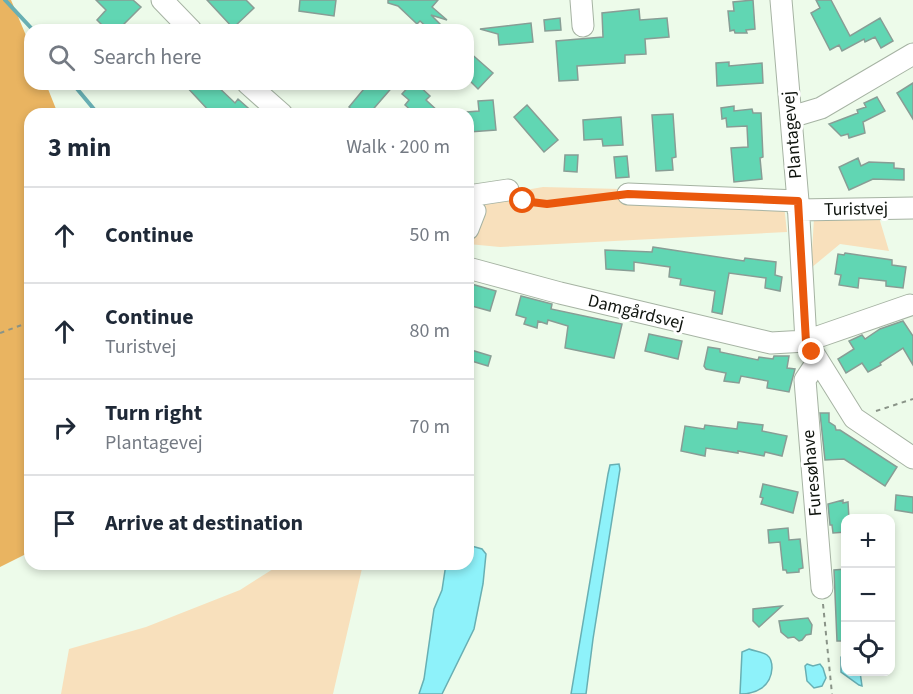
<!DOCTYPE html>
<html lang="en">
<head>
<meta charset="utf-8">
<style>
  :root { --surface:#fff; --page:#f6f6f7; --text:#1f2937; --muted:#747a83; --line:#e0e1e3 }
  body { margin:0; font-family:"Source Sans 3",sans-serif; background:var(--page); color:var(--text) }
  .controls { position:absolute; right:18px; bottom:18px; display:grid; overflow:hidden; border-radius:12px; box-shadow:0 3px 9px #0003 }
  .controls button { width:54px; height:54px; display:grid; place-items:center; padding:0; border:0; border-bottom:2px solid var(--line); background:var(--surface); color:var(--text); font:30px sans-serif }
  .stop { position:absolute; width:18px; height:18px; margin:-14px; border:4px solid #ea580c; border-radius:50%; background:#fff }
  .stop.end { background:#ea580c; border-color:#fff; box-shadow:0 2px 6px #0008 }
  .list { margin:0; padding:0; list-style:none }
  h2 { display:flex; justify-content:space-between; align-items:center; height:78px; margin:0; padding:0 24px; font-size:26px }
  h2 small { font-size:20px; font-weight:400; color:var(--muted) }
  .list li { display:grid; grid-template-columns:39px 1fr auto; gap:18px; align-items:center; box-sizing:border-box; height:96px; padding:0 24px; border-top:2px solid var(--line) }
  .list b { display:block; font-size:22px; white-space:nowrap }
  .list p { margin:0; font-size:20px; white-space:nowrap; color:var(--muted) }
  .list em { font-size:20px; font-style:normal; color:var(--muted) }
  .icon { flex:none; width:33px; height:33px; fill:none; stroke:currentColor; stroke-width:2; stroke-linecap:round; stroke-linejoin:round }
  .map { position:relative; flex:none; width:913px; height:694px; overflow:hidden }
  .search { position:absolute; background:var(--surface); box-shadow:0 3px 9px #0003; left:24px; top:24px; width:450px; height:66px; display:flex; align-items:center; gap:15px; box-sizing:border-box; padding:0 21px; border-radius:18px; color:var(--muted); font-size:22px }
  .panel { position:absolute; background:var(--surface); box-shadow:0 3px 9px #0003; left:24px; top:108px; width:450px; height:462px; border-radius:18px }
  .map>svg:first-child { display:block }
  .green { fill:#f8e0bc }
  .forest { fill:#e9b461 }
  .water { fill:#8ef2fa; stroke:#68afb3; stroke-width:1.5 }
  .lines { fill:none; stroke-linecap:round; stroke-linejoin:round }
  .stream { stroke:#68afb3; stroke-width:4 }
  .building { fill:#61d6b3; stroke:#889d95; stroke-width:1.5 }
  .minor-casing { stroke:#a6b3a3; stroke-width:23 }
  .path { stroke:#8a9488; stroke-width:2; stroke-dasharray:4.5 4.5; stroke-linecap:butt }
  .minor { stroke:#fff; stroke-width:21 }
  .route { stroke:#ea580c; stroke-width:8 }
  .labels { text-anchor:middle; dominant-baseline:central; stroke-width:6; stroke-linejoin:round; paint-order:stroke }
  .street-label { font-size:18px; fill:#0e130d; stroke:#fff }
</style>
</head>
<body>
<div class="map">
<svg width="913" height="694" viewBox="0 0 913 694">
  <rect width="100%" height="100%" fill="#edfbea"/>
  <path class="green" d="M543 187 621 189 784 205 787 232 500 247 468 244V200Z
    M878 214 889 251 840 244 811 268 814 218Z
    M281 564H363L333 694H61L69 649 146 627 240 590Z"/>
  <path class="forest" d="M0 0H11L30 45V84H46L56 109 65 114H30V552L0 567Z"/>
  <path class="water" d="M619 464 620 469 593 639 586 694H571L608 474 610 465Z
    M468 545 482 549 486 554 483 584 474 629 442 694H419L424 679 434 609 442 590 446 564H468Z
    M749 649C754 651 763 652 767 655 771 658 772 663 772 668 771 687 756 694 740 694L742 652Z
    M845 656 846 672H860L862 686 859 685 841 672V657Z
    M807 664 813 666 820 664 823 668 826 678 822 686 814 688 807 681 805 666Z"/>
  <g class="lines">
    <path class="stream" d="M5 0 33 30
      M73 84 98 114"/>
  </g>
  <path class="building" d="M96 0H133L141 7 118 30H107L97 20 106 10Z
    M207 0H246L254 8 233 28Z
    M300 0H336L334 16 299 11Z
    M388 0H438L432 7 447 20 431 15 446 30H430L420 21 417 24 398 6 388 3Z
    M753 0 755 29 746 30 747 33H735L734 30 730 31 728 11H734L733 2Z
    M816 0H831L850 36 880 18 893 41 881 48 875 37 865 42 864 39 842 51 839 45 830 50 811 13 820 8Z
    M639 9 640 20 667 18 669 37 645 39 646 54 625 55V63L577 66 578 80 559 81 556 41 603 37 602 13Z
    M560 18 561 30 545 31 544 20Z
    M531 23 533 42 499 45 498 34 480 29Z
    M468 51 493 73 478 89 468 79Z
    M729 62V66L762 63 763 83 717 86 716 63Z
    M913 83V119L897 93Z
    M184 84H215L235 103 238 99 255 114H212Z
    M368 84H395L369 114H357L349 107Z
    M411 84H417L430 96 426 100 441 114H415L405 105 409 100 402 94Z
    M877 97 885 111 863 122 865 133 849 138 848 134 841 136 829 124 858 113 857 110 866 107 864 103Z
    M493 100 496 130 469 132 467 112 479 111 478 101Z
    M527 105 558 140 544 152 514 117Z
    M734 106V111L752 109 753 113H761L763 157 760 158 762 179 734 182 731 148 748 147 747 126 727 127 726 118 722 119 721 108Z
    M673 114 676 157 672 158 673 170 656 171 652 115Z
    M621 117 623 145 603 146 602 139 584 140 583 120Z
    M565 155H578L577 172 564 171Z
    M627 156 629 177 616 178 614 157Z
    M858 158 861 166 869 162 894 163V168L904 169V180L873 179 849 190 839 167Z
    M653 247 744 261 745 258 776 262 775 275 782 277 780 291 765 288 766 278 729 273 722 314 712 312 715 291 680 285 681 279 669 277 670 267 634 262V271L606 269 605 250 652 252Z
    M845 253 892 260V265L906 267 903 288 886 286V281L859 278 858 288 839 285 841 275 835 274 838 254 844 255Z
    M468 283 496 291 490 311 468 305Z
    M521 296 552 304 551 309 622 324 614 358 565 348 568 326 548 320 547 324 538 321 537 328 524 324 526 318 516 315Z
    M903 321 913 336V365L903 348 880 363 881 365 868 372 862 363 846 373 838 359 854 349 849 341 862 335 865 339 880 329Z
    M649 334 682 341 678 359 645 351Z
    M708 347 720 349V352L758 360 759 357 773 359 774 356H789L787 368 795 369 789 392 767 388 768 381 741 376 739 383 724 381 726 373 706 369 704 366Z
    M468 349 491 356 488 366 468 360Z
    M820 413H829V422L835 426 836 430H840L897 467 885 486 844 459 825 460Z
    M738 422 763 425 762 431 787 436 782 456 765 452 764 456 738 451V453L706 448 705 456 681 451 685 426 704 429 705 425 737 429Z
    M763 484 798 492 793 513 761 504 763 498 760 497Z
    M896 495 913 497V513L895 510Z
    M843 500V503L848 502 849 519H846V532L833 533 832 525H830L828 504Z
    M788 528 789 540 800 539 803 568 799 569V572L787 573 786 570H783L780 542 769 543 768 530Z
    M846 569V641H837L834 570Z
    M782 606 759 627 753 621V609Z
    M808 618 812 625 811 634 806 635 802 640 799 641 794 637 788 638 781 632 779 621Z"/>
  <g class="lines">
    <defs>
      <path id="minor" d="M162 0 191 30
        M581 0 583 26
        M781 0 798 201 806 341 854 418 913 458
        M248 84 282 114
        M791 117 821 108 913 54
        M628 194 798 201
        M468 196 508 190
        M798 210 913 208
        M468 229 475 211
        M468 268 560 293 771 343 806 341 910 305
        M817 362 805 380 822 588"/>
    </defs>
    <use href="#minor" class="minor-casing"/>
    <path class="path" d="M521 200 547 204 610 197
      M0 333 30 322
      M876 411 913 399
      M823 604 832 694"/>
    <use href="#minor" class="minor"/>
  </g>
  <g class="lines">
    <path class="route" d="M523 201 547 204 628 194 798 201 806 342 812 352"/>
  </g>
  <g class="labels">
    <g class="street-label">
      <text transform="translate(792 135) rotate(-95)">Plantagevej</text>
      <text transform="translate(856 209) rotate(-1)">Turistvej</text>
      <text transform="translate(636 312) rotate(14)">Damgårdsvej</text>
      <text transform="translate(812 473) rotate(-95)">Furesøhave</text>
    </g>
  </g>
</svg>
<div class="controls">
<button>+</button>
<button>−</button>
<button><svg class="icon" aria-label="locate" viewBox="0 0 24 24"><circle cx="12" cy="12" r="6"/><path d="M12 2v4M12 18v4M2 12h4M18 12h4"/></svg></button>
</div>
<div class="stop" style="left:523px;top:201px"></div>
<div class="stop end" style="left:812px;top:352px"></div>
<div class="search"><svg class="icon" aria-label="search" viewBox="0 0 24 24"><circle cx="10" cy="10" r="6"/><path d="M15 15l6 6"/></svg>Search here</div>
<section class="panel">
<h2>3 min<small>Walk · 200 m</small></h2>
<ul class="list">
<li><svg class="icon" aria-label="ahead" viewBox="0 0 24 24"><path d="M12 20V5M6 11l6-6 6 6"/></svg><div><b>Continue</b></div><em>50 m</em></li>
<li><svg class="icon" aria-label="ahead" viewBox="0 0 24 24"><path d="M12 20V5M6 11l6-6 6 6"/></svg><div><b>Continue</b><p>Turistvej</p></div><em>80 m</em></li>
<li><svg class="icon" aria-label="right" viewBox="0 0 24 24"><path d="M7 20v-9h11M14 6l5 5-5 5"/></svg><div><b>Turn right</b><p>Plantagevej</p></div><em>70 m</em></li>
<li><svg class="icon" aria-label="arrive" viewBox="0 0 24 24"><path d="M6 21V4h12l-3 4 3 4H6"/></svg><div><b>Arrive at destination</b></div></li>
</ul>
</section>
</div>
</body>
</html>
